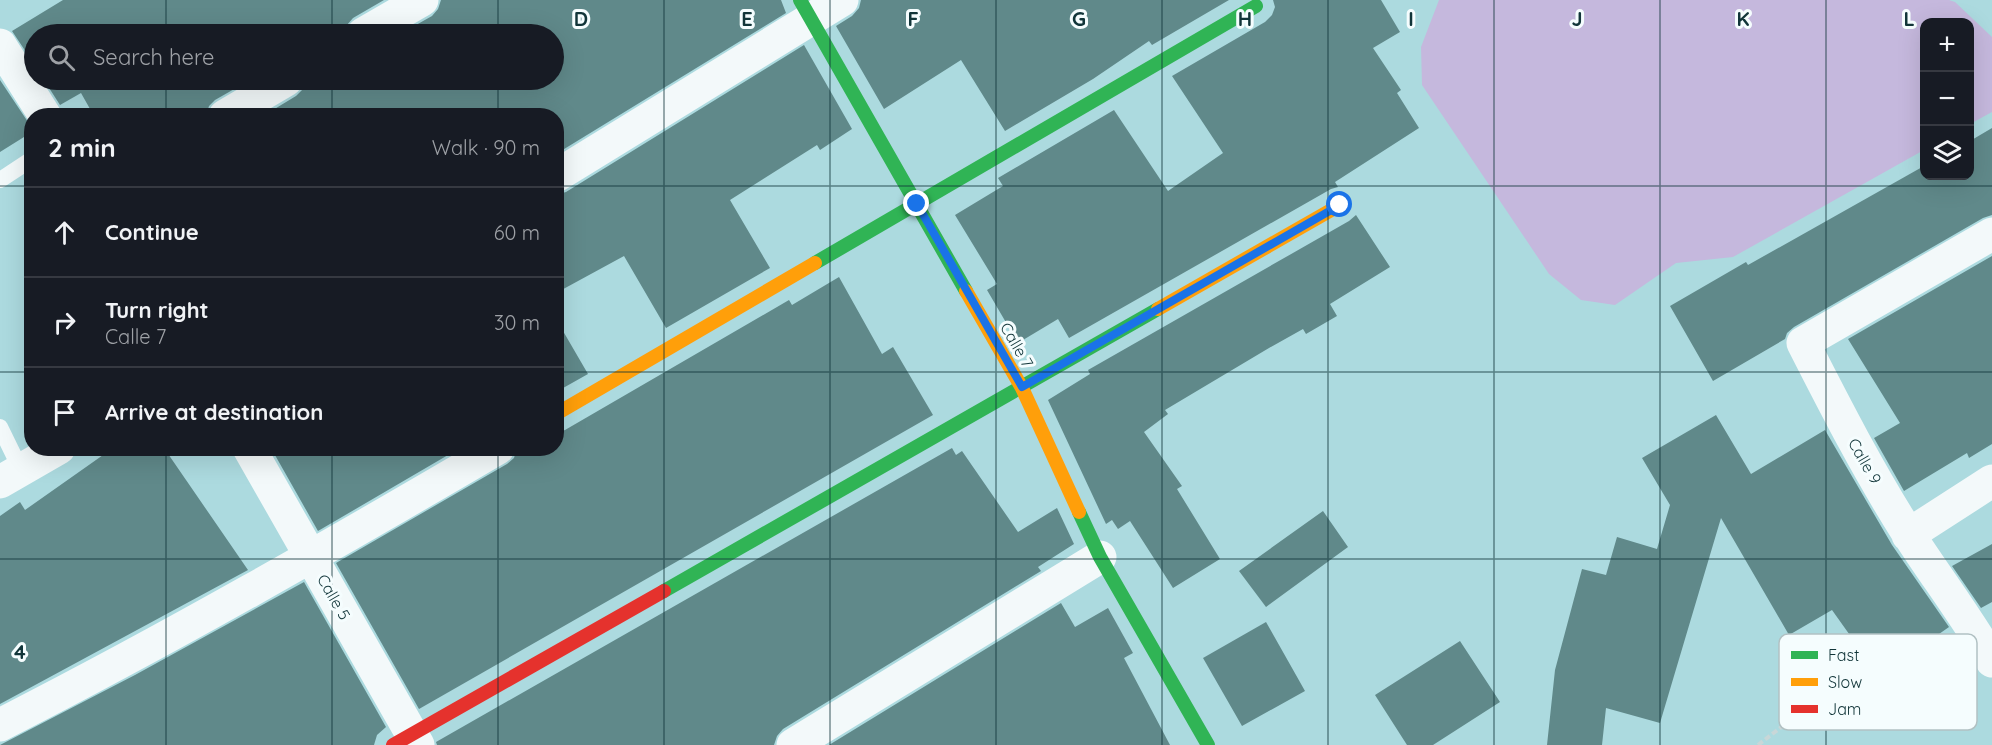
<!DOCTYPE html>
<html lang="en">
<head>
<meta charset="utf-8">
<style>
  :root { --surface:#171b24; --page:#20242c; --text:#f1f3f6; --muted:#9ea1a6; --line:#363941 }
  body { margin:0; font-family:Quicksand,sans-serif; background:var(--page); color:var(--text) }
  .controls { position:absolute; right:18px; top:18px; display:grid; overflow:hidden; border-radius:12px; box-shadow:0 6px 24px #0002 }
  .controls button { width:54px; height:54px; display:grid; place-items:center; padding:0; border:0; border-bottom:2px solid var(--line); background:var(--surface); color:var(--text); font:30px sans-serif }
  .stop { position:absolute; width:18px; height:18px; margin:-14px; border:4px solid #1a73e8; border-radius:50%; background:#fff }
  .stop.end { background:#1a73e8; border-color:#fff; box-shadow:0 2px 6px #0008 }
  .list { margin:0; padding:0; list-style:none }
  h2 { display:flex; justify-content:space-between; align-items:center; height:78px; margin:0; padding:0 24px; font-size:26px }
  h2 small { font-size:20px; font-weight:400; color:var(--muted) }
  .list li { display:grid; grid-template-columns:39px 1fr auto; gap:18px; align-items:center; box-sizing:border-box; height:90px; padding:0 24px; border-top:2px solid var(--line) }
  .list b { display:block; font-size:22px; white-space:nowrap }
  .list p { margin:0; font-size:20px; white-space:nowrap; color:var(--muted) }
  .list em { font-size:20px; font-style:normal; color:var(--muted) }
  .icon { flex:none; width:33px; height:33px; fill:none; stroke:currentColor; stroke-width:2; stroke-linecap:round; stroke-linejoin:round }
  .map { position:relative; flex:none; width:1992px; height:745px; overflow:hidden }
  .search { position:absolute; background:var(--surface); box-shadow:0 6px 24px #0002; left:24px; top:24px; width:540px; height:66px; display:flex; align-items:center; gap:15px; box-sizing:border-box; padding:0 21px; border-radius:33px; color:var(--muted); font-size:22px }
  .panel { position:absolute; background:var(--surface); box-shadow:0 6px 24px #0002; left:24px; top:108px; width:540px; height:348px; border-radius:24px }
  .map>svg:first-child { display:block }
  .green { fill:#c5b8dd }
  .building { fill:#60898a }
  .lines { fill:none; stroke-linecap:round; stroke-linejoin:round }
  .path { stroke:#c8d7d8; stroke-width:4; stroke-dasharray:6 3; stroke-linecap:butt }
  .lane { stroke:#f3f9fa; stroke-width:16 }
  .street { stroke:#f3f9fa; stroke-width:33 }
  .fast { stroke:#30b455; stroke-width:14 }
  .slow { stroke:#ff9f0a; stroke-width:14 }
  .jam { stroke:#e5322d; stroke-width:14 }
  .route { stroke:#1a73e8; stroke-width:8 }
  .grid { fill:none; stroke:#113539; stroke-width:1.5; stroke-opacity:0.55 }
  .labels { text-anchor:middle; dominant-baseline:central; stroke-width:6; stroke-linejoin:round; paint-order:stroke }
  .street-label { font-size:16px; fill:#113539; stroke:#f5fdfe }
  .key { fill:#f5fdfe; stroke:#b1c1c3; stroke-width:1.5 }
  .key-label { font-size:16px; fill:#113539 }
  .grid-label { font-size:20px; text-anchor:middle; font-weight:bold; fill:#113539; stroke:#f5fdfe; stroke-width:6; stroke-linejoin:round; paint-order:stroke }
</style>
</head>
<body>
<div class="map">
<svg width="1992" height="745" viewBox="0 0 1992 745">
  <rect width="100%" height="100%" fill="#acdadf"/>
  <path class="green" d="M1439 0H1949L1955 2 1992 37V112L1970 124V22H1924V150L1733 257 1676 263 1615 305 1581 300 1549 274 1422 85 1421 47Z"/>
  <path class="building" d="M63 0H384L353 18 347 25 344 34H34V64L12 31Z
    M441 0H781L786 13 556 154V116H263L296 96 303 89 305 80H554V34H400L432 16 438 9Z
    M861 0H1229L1152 45 1149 41 1093 79 1005 131 961 60 884 109 836 26 852 16 859 8Z
    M1273 0H1381L1400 32 1373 48 1401 90 1397 93 1419 128 1335 182 1338 187 1331 189 1069 338 1058 319 1018 343 987 290 997 284 955 215 1003 186 998 178 1114 110 1168 191 1223 153 1172 76 1265 22 1272 15 1275 7Z
    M804 45 852 129 820 150 817 145 730 200 770 268 666 328 624 256 556 293V195L566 192Z
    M0 80 32 128V132L0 152Z
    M44 80H250L215 100 209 106 206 116H94L81 93 60 105Z
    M1992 128V215L1983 218 1794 327 1787 333 1785 339 1713 381 1670 306 1746 262 1748 265 1924 166V176H1970V141Z
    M1356 215 1390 267 1330 304 1337 316 1306 334 1303 329 1269 348 1165 410 1168 414 1144 432 1182 486 1177 489 1220 559 1173 588 1130 521 1118 529 1112 520 1106 524 1048 400 1090 374 1088 370 1349 221Z
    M1992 256V444L1969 458 1967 453 1904 491 1874 438 1900 423 1848 339Z
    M839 277 882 354 893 347 933 415 419 709 336 563 507 464 514 458 517 448H556V433L565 430 789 300 792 305Z
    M556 319 588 374 556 392Z
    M1716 415 1751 474 1825 430 1892 545 1949 627 1879 676 1832 610 1789 635 1721 518 1660 723 1606 708 1602 745H1547L1555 670 1582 569 1606 575 1617 537 1657 549 1670 505 1642 458Z
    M113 448H164L248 570 0 704V516L20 502 25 510Z
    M271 448H460L318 531Z
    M952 448 956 455 962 451 1018 532 1057 508 1074 544 1038 567 1041 571 783 729 777 736 774 745H437L436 742Z
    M1323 511 1348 547 1266 607 1239 571Z
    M1992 544V602L1981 608 1952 566Z
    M304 582 386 727 377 735 374 745H0L135 675Z
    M1061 603 1075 627 1108 608 1133 653 1124 658 1170 745H829Z
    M1266 622 1305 691 1242 726 1203 658Z
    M1460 641 1500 702 1433 745H1407L1375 695Z"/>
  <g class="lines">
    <path class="path" d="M1758 745 1780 728 1945 653"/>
    <path class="lane" d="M0 180 32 159
      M0 427 21 470"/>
    <path class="street" d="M363 34 422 0
      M0 45 45 116
      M225 116 286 80
      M556 176 842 0
      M1992 234 1803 343C1836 408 1870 474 1909 535 1936 577 1967 617 1992 661
      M249 448 418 745
      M0 482 59 448
      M1908 535 1992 481
      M0 725C169 639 334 544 498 448
      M793 745 1100 557"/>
    <path class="fast" d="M800 0 966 291
      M815 263 1256 6
      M1079 512 1100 557 1208 745
      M664 591 1158 309"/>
    <path class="slow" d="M966 291 1022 388 1079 512
      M1158 309 1340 205
      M556 414 815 263"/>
    <path class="jam" d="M393 745 664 591"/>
  </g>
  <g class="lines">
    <path class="route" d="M917 204 1022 387 1340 205"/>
  </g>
  <path class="grid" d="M166 0V34M332 0V34M498 0V34M664 0V745M830 0V745M996 0V745M1162 0V745M1328 0V745M1494 0V745M1660 0V745M1826 0V745M166 80V116M332 80V116M498 80V116M0 186H32M556 186H1992M0 372H32M556 372H1992M166 448V745M332 448V745M498 448V745M0 559H1992"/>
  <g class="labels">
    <g class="street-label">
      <text transform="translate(1017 345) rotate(60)">Calle 7</text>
      <text transform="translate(1865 461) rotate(60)">Calle 9</text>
      <text transform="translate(334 597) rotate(60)">Calle 5</text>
    </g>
  </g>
  <rect x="1779" y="634" width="198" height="96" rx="9" class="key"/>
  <rect x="1791" y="651" width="27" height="8" fill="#30b455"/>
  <rect x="1791" y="678" width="27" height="8" fill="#ff9f0a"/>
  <rect x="1791" y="705" width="27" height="8" fill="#e5322d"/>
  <g class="key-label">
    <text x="1828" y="661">Fast</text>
    <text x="1828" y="688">Slow</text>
    <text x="1828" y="715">Jam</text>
  </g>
  <g class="grid-label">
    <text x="581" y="26">D</text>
    <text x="747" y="26">E</text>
    <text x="913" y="26">F</text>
    <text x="1079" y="26">G</text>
    <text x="1245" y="26">H</text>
    <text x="1411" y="26">I</text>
    <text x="1577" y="26">J</text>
    <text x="1743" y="26">K</text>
    <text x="1909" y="26">L</text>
    <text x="20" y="659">4</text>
  </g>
</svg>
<div class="controls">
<button>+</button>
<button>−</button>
<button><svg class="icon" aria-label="layers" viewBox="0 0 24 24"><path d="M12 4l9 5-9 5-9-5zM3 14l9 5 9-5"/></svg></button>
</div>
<div class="stop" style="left:1340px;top:205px"></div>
<div class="stop end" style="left:917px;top:204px"></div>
<div class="search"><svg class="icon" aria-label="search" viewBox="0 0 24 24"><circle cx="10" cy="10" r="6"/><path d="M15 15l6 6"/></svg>Search here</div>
<section class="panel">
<h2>2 min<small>Walk · 90 m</small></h2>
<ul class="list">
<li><svg class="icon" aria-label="ahead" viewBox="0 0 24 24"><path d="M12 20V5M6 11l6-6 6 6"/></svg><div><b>Continue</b></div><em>60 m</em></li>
<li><svg class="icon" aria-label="right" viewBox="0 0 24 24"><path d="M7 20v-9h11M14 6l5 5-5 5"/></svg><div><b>Turn right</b><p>Calle 7</p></div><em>30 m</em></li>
<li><svg class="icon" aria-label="arrive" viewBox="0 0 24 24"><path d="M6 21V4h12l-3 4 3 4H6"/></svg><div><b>Arrive at destination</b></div></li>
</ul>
</section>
</div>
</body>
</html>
